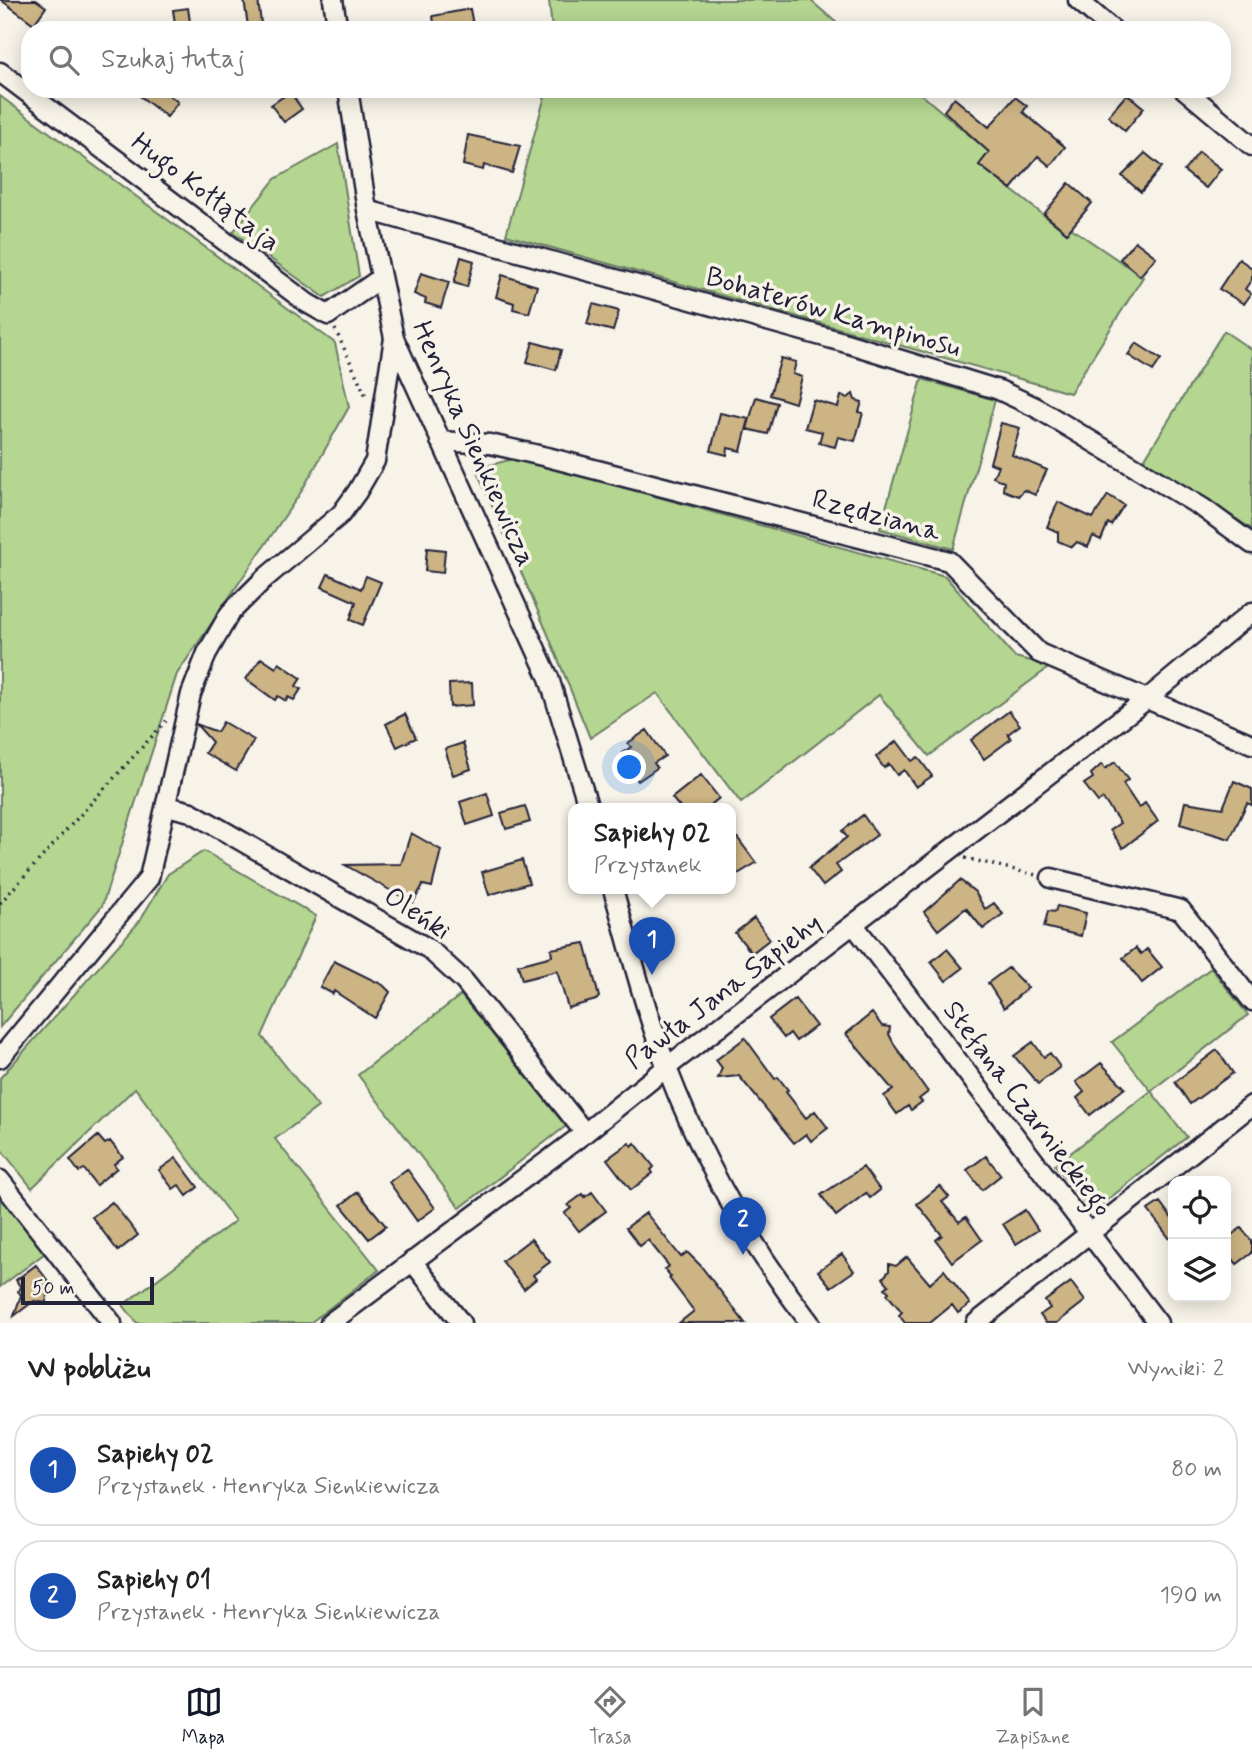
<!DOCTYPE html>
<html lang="pl">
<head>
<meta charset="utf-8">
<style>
  :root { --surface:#fff; --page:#f6f6f6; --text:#222; --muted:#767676; --line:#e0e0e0; --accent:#111827 }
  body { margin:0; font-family:Mynerve,sans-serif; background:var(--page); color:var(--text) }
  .controls { position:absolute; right:21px; bottom:21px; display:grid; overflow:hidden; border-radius:14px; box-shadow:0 4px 18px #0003 }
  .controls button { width:63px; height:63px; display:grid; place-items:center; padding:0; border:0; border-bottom:2px solid var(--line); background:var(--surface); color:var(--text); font:35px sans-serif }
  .scale { position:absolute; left:21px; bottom:18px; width:133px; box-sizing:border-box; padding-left:7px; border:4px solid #22223b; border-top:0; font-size:19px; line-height:24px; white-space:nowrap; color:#22223b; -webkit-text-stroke:5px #f7f3e8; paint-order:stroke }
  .you { position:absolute; left:630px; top:768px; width:24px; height:24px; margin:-18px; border:5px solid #fff; border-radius:50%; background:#1a73e8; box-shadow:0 0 0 10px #1a73e833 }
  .badge { display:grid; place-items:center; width:46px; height:46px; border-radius:50%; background:var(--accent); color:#fff; font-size:23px; font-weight:700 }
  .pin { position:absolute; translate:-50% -58px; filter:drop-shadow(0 2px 4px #0008) }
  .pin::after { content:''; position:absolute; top:37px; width:24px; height:21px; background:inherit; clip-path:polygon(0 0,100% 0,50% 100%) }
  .popup { position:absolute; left:568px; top:803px; width:168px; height:91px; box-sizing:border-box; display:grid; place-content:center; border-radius:14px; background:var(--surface); filter:drop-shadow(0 2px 5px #0005); font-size:23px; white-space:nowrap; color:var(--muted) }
  .popup b { font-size:26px; color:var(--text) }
  .popup::after { content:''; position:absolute; left:50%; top:100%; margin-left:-14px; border:14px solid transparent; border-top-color:var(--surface) }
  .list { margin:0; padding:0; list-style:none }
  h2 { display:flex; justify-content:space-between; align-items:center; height:91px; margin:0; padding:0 28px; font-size:30px }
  h2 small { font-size:23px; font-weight:400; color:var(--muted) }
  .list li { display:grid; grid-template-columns:46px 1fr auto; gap:21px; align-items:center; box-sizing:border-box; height:112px; margin:0 14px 14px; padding:0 14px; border:2px solid var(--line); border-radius:28px }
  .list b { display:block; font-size:26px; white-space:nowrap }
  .list p { margin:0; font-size:23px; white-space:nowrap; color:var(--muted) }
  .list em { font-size:23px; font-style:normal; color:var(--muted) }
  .icon { flex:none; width:38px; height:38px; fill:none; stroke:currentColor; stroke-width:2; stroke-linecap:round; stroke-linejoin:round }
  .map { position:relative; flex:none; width:1252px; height:1323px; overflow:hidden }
  .search { position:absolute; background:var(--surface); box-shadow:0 4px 18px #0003; left:21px; right:21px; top:21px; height:77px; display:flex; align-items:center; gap:18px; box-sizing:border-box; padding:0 24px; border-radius:28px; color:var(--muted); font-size:26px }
  .sheet { height:343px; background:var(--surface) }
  nav { display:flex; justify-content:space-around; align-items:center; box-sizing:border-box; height:98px; border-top:2px solid var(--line); background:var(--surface); font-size:19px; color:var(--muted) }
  nav a { display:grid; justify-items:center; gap:4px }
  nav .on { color:var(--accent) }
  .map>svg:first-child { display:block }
  .green { fill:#b4d690; stroke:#6b7c66; stroke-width:2 }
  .building { fill:#cdb484; stroke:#22223b; stroke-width:2 }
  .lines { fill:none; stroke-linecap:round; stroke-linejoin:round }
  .minor-casing { stroke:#22223b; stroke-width:23 }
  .path { stroke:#22223b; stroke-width:3.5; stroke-dasharray:2 5; stroke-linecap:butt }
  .minor { stroke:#f7f3e8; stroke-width:18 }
  .labels { text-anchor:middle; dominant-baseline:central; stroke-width:7; stroke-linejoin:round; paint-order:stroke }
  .street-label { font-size:28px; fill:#22223b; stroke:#f7f3e8 }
</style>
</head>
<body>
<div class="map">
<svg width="1252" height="1323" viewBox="0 0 1252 1323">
  <rect width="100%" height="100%" fill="#f7f3e8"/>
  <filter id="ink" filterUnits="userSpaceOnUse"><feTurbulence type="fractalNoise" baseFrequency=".0143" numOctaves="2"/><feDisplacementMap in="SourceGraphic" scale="14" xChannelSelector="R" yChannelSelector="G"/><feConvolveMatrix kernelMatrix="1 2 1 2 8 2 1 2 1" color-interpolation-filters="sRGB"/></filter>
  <g filter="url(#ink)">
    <path class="green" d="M549 0H810L845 30H552Z
      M547 89H915L989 152 979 165 1067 233 1071 228 1143 277 1070 393 506 235Z
      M0 96 335 343 349 407 301 492 177 674 102 906 0 1027Z
      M338 144 359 276 324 297 233 232 275 179Z
      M1224 331 1252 350V529L1144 460Z
      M922 379 995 400 953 549 880 529Z
      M516 458 945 576 1015 657 1051 666 929 756 879 695 741 803 657 693 590 738 547 632 476 469Z
      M204 851 316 916 262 1036 318 1107 275 1139 379 1270 310 1323H137L123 1305 235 1221 135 1088 32 1188 0 1148V1078L139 922 168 874Z
      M1211 968 1248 1015 1151 1091 1187 1137 1092 1212 1055 1165 1151 1091 1112 1042Z
      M461 995 566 1126 460 1208 358 1075Z
      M0 1196 45 1253 0 1287Z"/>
    <path class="building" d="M1 0H36L46 7 34 24Z
      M244 0H258L261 23 248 26Z
      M188 8 191 29 176 30 173 10Z
      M470 9 474 30H435L433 16Z
      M131 89H161L178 102 167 117Z
      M290 92 302 109 284 122 271 105Z
      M1127 94 1144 108 1125 131 1108 116Z
      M1015 97 1027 106 1023 112 1065 147 1050 166 1038 156 1011 189 979 165 989 152 944 111 954 98 989 127Z
      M468 135 520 146 512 173 484 165 483 170 463 165Z
      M1199 152 1221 169 1206 188 1184 171Z
      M1145 153 1162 167 1141 192 1122 176Z
      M1069 183 1092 203 1067 233 1044 214Z
      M1135 241 1156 257 1140 276 1120 259Z
      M461 257 474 261 467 287 454 283Z
      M1239 259 1252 268V279L1245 289 1251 294 1244 304 1219 289Z
      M421 273 449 282 441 308 425 303 426 299 414 294Z
      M502 275 537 286 529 313 513 309 514 303 496 297Z
      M593 304 619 311 613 331 587 324Z
      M533 342 561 350 556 370 527 362Z
      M1136 343 1161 359 1153 371 1128 355Z
      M781 358 796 362 793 374 802 377 795 403 770 395Z
      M853 394 855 400 862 402 859 412 863 413 855 441 838 437 835 447 819 443 822 432 805 428 813 400 838 407 841 396 848 398Z
      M756 397 777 403 768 434 747 429Z
      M720 413 749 419 741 451 728 448 727 455 711 451Z
      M1001 423 1020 428 1012 455 1047 470 1035 495 1024 490 1018 496 1003 490 1004 482 993 477 998 466 990 463Z
      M1108 495 1124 505 1111 525 1108 523 1101 540 1093 536 1088 547 1077 542 1072 547 1058 541V532L1047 527 1058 502 1093 518Z
      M427 548 445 550 443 573 425 571Z
      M328 574 361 589 366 576 381 582 363 625 350 620 356 602 322 587Z
      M261 658 276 668 279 663 301 678 296 686 301 689 294 700 288 697 286 701 278 696 275 700 246 679Z
      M472 683 473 705 450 707 449 684Z
      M1009 711 1020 725 1008 734 1011 739 984 759 971 740Z
      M405 714 416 738 397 747 386 724Z
      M223 722 254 740 236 771 205 753 212 742 196 724 217 732Z
      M647 730 665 756 654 763 657 768 638 781 622 753 631 747 628 743Z
      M897 741 912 761 918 757 932 776 916 787 904 770 897 775 889 764 884 768 876 757Z
      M463 743 471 769 453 775 445 749Z
      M1115 762 1128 780 1123 784 1139 808 1145 803 1158 821 1123 848 1110 830 1120 823 1103 799 1098 802 1084 784 1093 778 1091 774 1102 764 1105 769Z
      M701 775 719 798 706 809H681L672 798Z
      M1234 781 1252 789V805L1247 803 1230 839 1180 824 1185 802 1223 808Z
      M487 793 494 816 467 825 460 802Z
      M525 806 530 822 506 829 501 813Z
      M863 815 877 835 836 865 841 872 823 886 809 868 847 837 842 831Z
      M731 829 756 863 731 878Z
      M411 833 441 850 432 887 423 885 413 903 345 865 401 864Z
      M522 860 529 883 489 895 482 872Z
      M960 880 975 892 985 909 994 903 1003 914 983 929 966 908 938 930 924 912Z
      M1057 906 1086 913 1081 936 1044 927 1048 911 1055 912Z
      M754 918 770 939 752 953 735 933Z
      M585 943 599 997 596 1000 568 1008 557 971 522 980 518 965 552 956 551 949Z
      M1136 948 1141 954 1147 949 1162 967 1142 983 1123 958Z
      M947 949 963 968 946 981 931 962Z
      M334 961 383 985 390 992 375 1018 334 991 333 994 320 987Z
      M1008 968 1028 988 1004 1008 988 983Z
      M795 999 816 1026 796 1041 790 1033 784 1038 769 1019Z
      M872 1013 882 1026 890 1027 889 1034 895 1046 928 1092 919 1099 922 1102 911 1110 908 1106 897 1114 884 1096 893 1090 846 1034Z
      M745 1038 775 1079 778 1077 788 1090 786 1092 806 1118 815 1111 828 1128 811 1141 806 1134 794 1143 739 1076 718 1078 722 1068 716 1060Z
      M1033 1042 1044 1057 1050 1053 1060 1067 1038 1084 1014 1056Z
      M1217 1050 1233 1073 1190 1104 1175 1082Z
      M1101 1063 1125 1088 1090 1115 1077 1098 1084 1092 1076 1082Z
      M98 1136 105 1144 110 1141 123 1157 114 1164 117 1168 96 1185 84 1169 79 1172 70 1160Z
      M629 1143 632 1146 635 1143 654 1167 651 1170 653 1173 631 1190 607 1159Z
      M986 1156 1001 1175 982 1190 967 1170Z
      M176 1158 198 1187 187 1196 179 1185 173 1189 159 1170Z
      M863 1167 880 1190 870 1198 866 1193 836 1216 821 1195Z
      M407 1169 435 1208 417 1221 389 1182Z
      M940 1186 949 1197 942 1202 959 1222 966 1217 982 1240 952 1262 936 1240 942 1235 917 1204Z
      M358 1192 386 1226 369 1239 341 1205Z
      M592 1192 606 1211 579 1231 565 1213 571 1208 568 1205 583 1194 585 1197Z
      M112 1202 138 1235 118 1251 92 1217Z
      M1160 1202 1173 1220V1243L1148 1210Z
      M1025 1210 1038 1230 1016 1244 1003 1224Z
      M646 1213 681 1257 687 1252 700 1265 745 1323H679L694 1311 669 1278 671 1277 665 1269 669 1266 648 1240 640 1246 626 1228Z
      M1241 1228 1252 1241V1253L1237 1264 1226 1250V1239Z
      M531 1239 550 1262 533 1275 536 1279 524 1289 502 1261Z
      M842 1254 854 1271 831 1287 818 1271Z
      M907 1257 930 1284 944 1270 970 1304 958 1313 952 1305 930 1323H905L899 1315 902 1312 887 1294 889 1292 885 1288 889 1285 883 1278 889 1271V1264L896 1266Z
      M36 1265 55 1290 47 1296 46 1303 34 1301 14 1316 21 1295 18 1291 21 1288 16 1280Z
      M1071 1282 1085 1301 1057 1323H1046L1040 1315 1050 1308 1045 1301Z"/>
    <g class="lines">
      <defs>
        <path id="minor" d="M333 0 338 30
          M1078 0 1113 30
          M0 72 307 303 328 315 381 278
          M348 89 367 210 394 338 549 678 589 809
          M1184 89 1252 146
          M367 210 843 342 999 390 1035 407 1203 508 1252 544
          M440 441 490 444 547 457 949 561 1039 653 1252 744
          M167 806 191 812 429 949 464 981 585 1133
          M1051 878 1181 910 1252 1001
          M613 889C630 949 645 1010 667 1068 702 1160 750 1245 810 1323
          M854 925 1158 1323
          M0 1058 149 878 191 694 207 653 230 613 264 579 341 514 357 492 375 461 394 338
          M0 1180 112 1323
          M412 1261 461 1323
          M330 1323 585 1133 667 1067 1147 699 1252 612
          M976 1323 1252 1105"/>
      </defs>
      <use href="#minor" class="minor-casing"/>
      <path class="path" d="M335 329 367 398
        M965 858 1036 875
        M0 903 166 721"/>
      <use href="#minor" class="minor"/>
    </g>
  </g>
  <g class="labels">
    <g class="street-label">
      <text transform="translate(205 193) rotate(37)">Hugo Kołłątaja</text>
      <text transform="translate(833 313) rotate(16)">Bohaterów Kampinosu</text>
      <text transform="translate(473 444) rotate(66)">Henryka Sienkiewicza</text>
      <text transform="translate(876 516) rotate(15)">Rzędziana</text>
      <text transform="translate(417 914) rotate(33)">Oleńki</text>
      <text transform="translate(724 992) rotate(-37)">Pawła Jana Sapiehy</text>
      <text transform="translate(1027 1109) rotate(53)">Stefana Czarnieckiego</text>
    </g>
  </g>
</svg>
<div class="controls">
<button><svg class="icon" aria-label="locate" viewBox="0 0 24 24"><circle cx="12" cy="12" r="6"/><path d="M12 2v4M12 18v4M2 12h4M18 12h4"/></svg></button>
<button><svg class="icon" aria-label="layers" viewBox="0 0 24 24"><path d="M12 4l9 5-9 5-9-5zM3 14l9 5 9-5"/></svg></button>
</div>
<div class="scale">50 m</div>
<div class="you"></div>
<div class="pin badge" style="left:652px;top:975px;background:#1a4fb4">1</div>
<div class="popup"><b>Sapiehy 02</b>Przystanek</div>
<div class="pin badge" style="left:743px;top:1255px;background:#1a4fb4">2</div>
<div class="search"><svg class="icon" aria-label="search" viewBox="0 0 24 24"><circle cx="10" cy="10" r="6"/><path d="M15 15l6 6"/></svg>Szukaj tutaj</div>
</div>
<section class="sheet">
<h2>W pobliżu<small>Wyniki: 2</small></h2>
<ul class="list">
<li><span class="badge" style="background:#1a4fb4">1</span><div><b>Sapiehy 02</b><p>Przystanek · Henryka Sienkiewicza</p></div><em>80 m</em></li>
<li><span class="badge" style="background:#1a4fb4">2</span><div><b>Sapiehy 01</b><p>Przystanek · Henryka Sienkiewicza</p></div><em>190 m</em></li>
</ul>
</section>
<nav>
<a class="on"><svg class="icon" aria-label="map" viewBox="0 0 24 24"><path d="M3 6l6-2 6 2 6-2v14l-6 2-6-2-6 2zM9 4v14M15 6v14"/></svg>Mapa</a>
<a><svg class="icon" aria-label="directions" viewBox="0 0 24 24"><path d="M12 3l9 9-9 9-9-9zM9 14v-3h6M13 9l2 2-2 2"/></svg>Trasa</a>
<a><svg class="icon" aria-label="saved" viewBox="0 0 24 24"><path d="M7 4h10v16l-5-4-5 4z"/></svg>Zapisane</a>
</nav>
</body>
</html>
